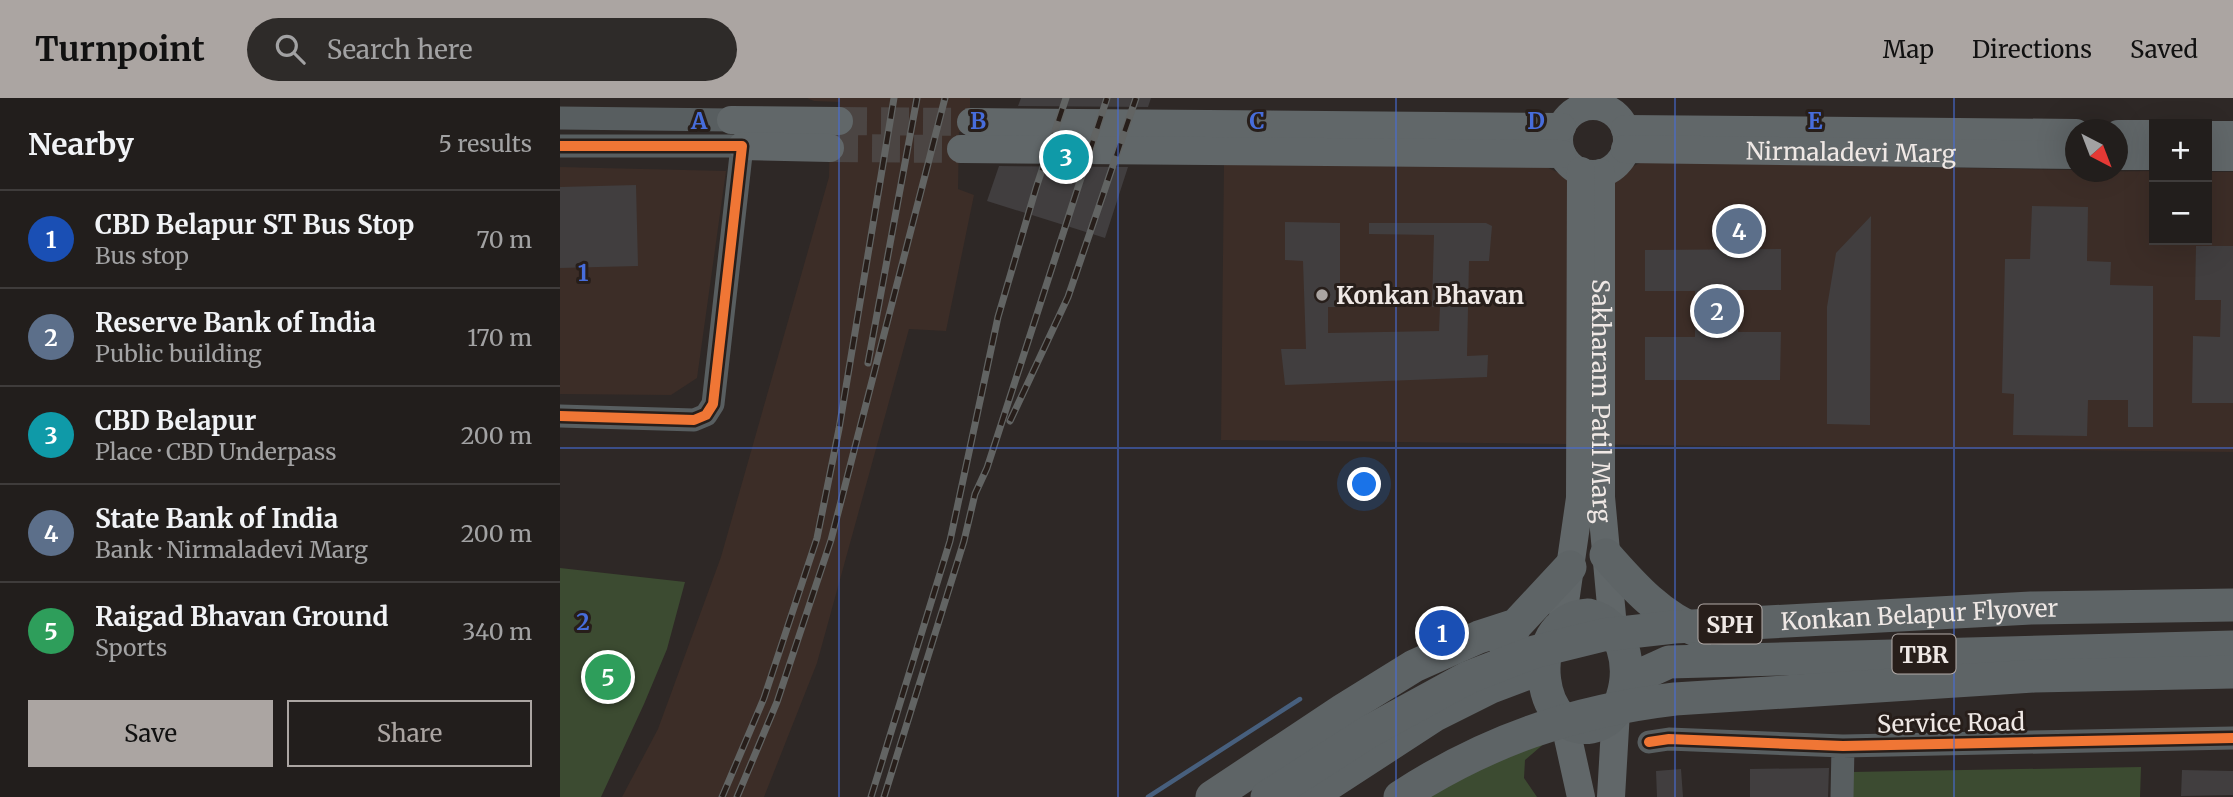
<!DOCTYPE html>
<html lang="en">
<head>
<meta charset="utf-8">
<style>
  :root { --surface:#221e1c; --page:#2e2b29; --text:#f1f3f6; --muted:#a2a2a3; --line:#3f3c3b; --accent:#aba5a2 }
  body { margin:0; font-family:Merriweather,serif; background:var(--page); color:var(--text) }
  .controls { position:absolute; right:21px; top:21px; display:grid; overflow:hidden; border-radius:0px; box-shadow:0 7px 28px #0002 }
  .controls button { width:63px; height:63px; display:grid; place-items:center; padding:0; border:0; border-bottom:2px solid var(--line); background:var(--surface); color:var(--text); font:35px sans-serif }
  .compass { position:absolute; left:1505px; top:21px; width:63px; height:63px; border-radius:50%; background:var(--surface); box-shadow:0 7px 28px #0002; rotate:138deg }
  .you { position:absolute; left:805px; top:387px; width:24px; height:24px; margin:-18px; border:5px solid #fff; border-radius:50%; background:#1a73e8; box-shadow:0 0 0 10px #1a73e833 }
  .badge { display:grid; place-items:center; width:46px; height:46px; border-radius:50%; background:var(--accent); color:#fff; font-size:23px; font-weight:700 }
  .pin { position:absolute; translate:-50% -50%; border:4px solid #fff; box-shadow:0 2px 7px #0006 }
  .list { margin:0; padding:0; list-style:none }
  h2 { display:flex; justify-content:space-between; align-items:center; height:91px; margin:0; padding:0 28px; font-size:30px }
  h2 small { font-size:23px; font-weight:400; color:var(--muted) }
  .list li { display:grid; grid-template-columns:46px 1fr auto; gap:21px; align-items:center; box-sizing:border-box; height:98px; padding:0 28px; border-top:2px solid var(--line) }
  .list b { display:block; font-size:26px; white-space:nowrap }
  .list p { margin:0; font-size:23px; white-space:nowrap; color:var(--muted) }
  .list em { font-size:23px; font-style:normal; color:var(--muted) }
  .actions { display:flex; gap:14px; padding:21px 28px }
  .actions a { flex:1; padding:16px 0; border:2px solid var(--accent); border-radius:0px; text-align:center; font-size:24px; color:var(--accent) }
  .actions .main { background:var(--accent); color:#111 }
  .icon { flex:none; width:38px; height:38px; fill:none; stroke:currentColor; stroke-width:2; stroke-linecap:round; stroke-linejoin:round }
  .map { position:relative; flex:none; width:1673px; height:699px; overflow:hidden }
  header { display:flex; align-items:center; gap:42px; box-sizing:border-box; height:98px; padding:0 35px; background:var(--accent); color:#111 }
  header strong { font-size:33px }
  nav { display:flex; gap:38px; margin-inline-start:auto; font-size:24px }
  .search { width:490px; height:63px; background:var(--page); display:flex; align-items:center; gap:18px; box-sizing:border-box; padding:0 24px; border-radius:38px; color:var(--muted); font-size:26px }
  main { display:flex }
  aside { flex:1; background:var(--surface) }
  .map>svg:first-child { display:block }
  .built { fill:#3c2d27 }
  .green { fill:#3c4b31 }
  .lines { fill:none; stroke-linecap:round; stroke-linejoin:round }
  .stream { stroke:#475f7d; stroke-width:4.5 }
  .building { fill:#413e3f }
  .major-tunnel { stroke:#4b4543; stroke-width:28; stroke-dasharray:28 14; stroke-linecap:butt }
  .minor { stroke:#585e60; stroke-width:23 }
  .major { stroke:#616769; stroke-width:28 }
  .highway { stroke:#5e6466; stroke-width:33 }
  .rail-casing { stroke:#626463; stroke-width:7 }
  .rail { stroke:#271e1a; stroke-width:4.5; stroke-dasharray:13; stroke-linecap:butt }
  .highway-bridge { stroke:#5e6466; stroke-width:33 }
  .cycleway-casing { stroke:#271e1a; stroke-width:15 }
  .cycleway { stroke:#f07635; stroke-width:10 }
  .grid { fill:none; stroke:#476ddb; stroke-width:2; stroke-opacity:0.55 }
  .poi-dot { fill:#aba5a2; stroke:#271e1a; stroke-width:2.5 }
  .labels { text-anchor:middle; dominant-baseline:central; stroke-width:6; stroke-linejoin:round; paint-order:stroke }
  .shield { fill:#271e1a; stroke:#b3aba8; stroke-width:2 }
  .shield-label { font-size:23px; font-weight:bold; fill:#efe8e5 }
  .street-label { font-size:24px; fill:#efe8e5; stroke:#271e1a }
  .poi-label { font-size:24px; font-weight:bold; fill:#efe8e5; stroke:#271e1a; text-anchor:start }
  .grid-label { font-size:23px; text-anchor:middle; font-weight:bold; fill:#476ddb; stroke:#271e1a; stroke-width:6; stroke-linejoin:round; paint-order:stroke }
</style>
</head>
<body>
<header>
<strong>Turnpoint</strong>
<div class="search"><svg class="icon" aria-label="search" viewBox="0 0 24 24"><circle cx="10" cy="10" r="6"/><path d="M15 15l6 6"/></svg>Search here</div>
<nav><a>Map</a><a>Directions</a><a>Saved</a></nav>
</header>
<main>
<aside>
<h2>Nearby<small>5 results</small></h2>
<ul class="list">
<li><span class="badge" style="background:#1a4fb4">1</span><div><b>CBD Belapur ST Bus Stop</b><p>Bus stop</p></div><em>70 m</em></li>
<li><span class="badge" style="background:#5c6f8a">2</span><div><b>Reserve Bank of India</b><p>Public building</p></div><em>170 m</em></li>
<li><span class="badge" style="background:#0f9aa8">3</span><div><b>CBD Belapur</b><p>Place · CBD Underpass</p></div><em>200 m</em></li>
<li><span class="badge" style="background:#5c6f8a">4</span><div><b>State Bank of India</b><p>Bank · Nirmaladevi Marg</p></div><em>200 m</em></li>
<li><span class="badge" style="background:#2e9e5b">5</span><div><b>Raigad Bhavan Ground</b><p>Sports</p></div><em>340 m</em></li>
</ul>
<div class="actions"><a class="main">Save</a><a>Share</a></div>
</aside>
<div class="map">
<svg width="1673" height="699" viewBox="0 0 1673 699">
  <rect width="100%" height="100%" fill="#2e2826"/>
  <path class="built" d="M247 0H410V34H399L398 91 414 97 386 233 349 231 257 565 204 699H62L98 631 161 459 269 79 270 38 279 36 280 4 254 3Z
    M1082 64 1515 72 1516 74 1594 73V142H1647V74H1673V354L661 342 664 66 986 69 1021 85 1041 84Z
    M0 69 166 73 137 280 111 297 0 296Z"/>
  <path class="green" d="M0 470 125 484 107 551 84 606 41 699H0Z
    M993 638 965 662 964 680 977 699H868L902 678Z
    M1581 669 1580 699H1291L1292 674Z"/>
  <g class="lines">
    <path class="stream" d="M588 699 740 601"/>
  </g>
  <path class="building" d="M461 0H591L588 9 458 8Z
    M439 68 568 69 545 140 427 103Z
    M76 87 78 168 0 170V89Z
    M1472 108 1528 109 1527 163 1551 164 1550 187 1593 188V329H1568V302H1528L1527 338 1453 337 1454 296 1442 295 1445 161H1470Z
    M1311 118 1310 327 1267 326V209L1276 155Z
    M725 124 780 125V209H768V235L879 233 880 208 872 209 874 137 809 136V125H926L932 128 929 163H909L907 258 928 257 927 279 725 287 721 251H746L743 163 725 162Z
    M1636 148H1673V305H1632L1633 238 1660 239 1661 202H1635Z
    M1221 151V192H1178V234H1221L1220 282H1085V239H1135V193H1085V152Z
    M1269 670 1268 699H1190V671Z
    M1121 671 1123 699H1097L1096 673Z
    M1622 672 1673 673V697L1621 698Z"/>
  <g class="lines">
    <path class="major-tunnel" d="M279 23 411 24
      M270 50 401 51"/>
    <path class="minor" d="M0 20 171 22
      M0 48H182L153 306 146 317 134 322 0 318
      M1089 644 1109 641 1283 648 1673 640
      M1282 699 1283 648"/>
    <g class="major">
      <circle cx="1033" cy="42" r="34"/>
      <path d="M171 22 279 23"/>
      <path d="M411 24 1002 29"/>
      <path d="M1065 31 1516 35"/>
      <path d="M1558 36H1594"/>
      <path d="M1647 37H1673"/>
      <path d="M182 48 270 50"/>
      <path d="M401 51 1002 56"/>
      <path id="s1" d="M1065 51 1516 57"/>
      <path d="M1558 58H1594"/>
      <path d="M1647 59H1673"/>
      <path id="s2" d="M1041 75V399L1053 529"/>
      <path d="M1002 525 1020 400 1021 73"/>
      <path d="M1004 622 1021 699"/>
      <path d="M1051 699 1056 613"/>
    </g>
    <path class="highway" d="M1046 457C1074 489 1100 518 1140 534
      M1028 517C1065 525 1072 569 1062 600 1058 612 1051 622 1038 627 978 649 959 521 1028 517Z
      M945 547 956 527 1010 469
      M1064 593 1087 574 1109 564 1673 549
      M652 699 783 612 854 568 919 539 956 527
      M749 699 875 617 931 589 984 569"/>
    <defs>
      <path id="rail" d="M308 265 357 0
        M450 323 508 199 576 0
        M162 699 204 600 257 440 279 331 334 0
        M177 699 217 604 271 442 385 0
        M311 699 390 443 438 219 476 90 506 0
        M324 699 404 443 415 396 427 370 547 0"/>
    </defs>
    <use href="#rail" class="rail-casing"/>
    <use href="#rail" class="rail"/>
    <g class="highway-bridge">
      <path id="s3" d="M707 699 810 633 907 580 974 554 1043 537 1114 529 1471 510 1673 507"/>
      <path d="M840 699C926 643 1013 613 1115 601L1474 578 1673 574"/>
    </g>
    <defs>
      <path id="cycleway" d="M0 48H182L153 306 146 317 134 322 0 318
        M1089 644 1109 641 1283 648 1673 640"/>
    </defs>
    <use href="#cycleway" class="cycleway-casing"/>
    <use href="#cycleway" class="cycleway"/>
  </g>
  <path class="grid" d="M279 0V699M558 0V699M836 0V699M1115 0V699M1394 0V699M0 350H1673"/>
  <circle class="poi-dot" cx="762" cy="197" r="7"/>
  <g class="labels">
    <g class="shield">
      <rect x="1138.5" y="506.5" width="63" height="39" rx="5"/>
      <rect x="1332.5" y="536.5" width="63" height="39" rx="5"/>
    </g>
    <g class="shield-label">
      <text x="1170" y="526">SPH</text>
      <text x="1364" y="556">TBR</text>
    </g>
    <g class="street-label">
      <text stroke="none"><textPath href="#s1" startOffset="226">Nirmaladevi Marg</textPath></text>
      <text stroke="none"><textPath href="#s2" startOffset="228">Sakharam Patil Marg</textPath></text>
      <text stroke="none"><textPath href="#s3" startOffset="693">Konkan Belapur Flyover</textPath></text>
      <text transform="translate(1391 625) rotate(-1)">Service Road</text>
    </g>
    <g class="poi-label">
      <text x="776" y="197">Konkan Bhavan</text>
    </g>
  </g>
  <g class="grid-label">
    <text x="139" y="31">A</text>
    <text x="418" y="31">B</text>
    <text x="697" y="31">C</text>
    <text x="976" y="31">D</text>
    <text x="1255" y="31">E</text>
    <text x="23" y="183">1</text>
    <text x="23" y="532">2</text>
  </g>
</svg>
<div class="controls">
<button>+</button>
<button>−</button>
</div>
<svg class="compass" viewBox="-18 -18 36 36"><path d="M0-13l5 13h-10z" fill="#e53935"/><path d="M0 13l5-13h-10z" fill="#a2a2a3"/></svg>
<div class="you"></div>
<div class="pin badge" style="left:882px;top:535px;background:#1a4fb4">1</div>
<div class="pin badge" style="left:1157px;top:213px;background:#5c6f8a">2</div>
<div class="pin badge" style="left:506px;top:59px;background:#0f9aa8">3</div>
<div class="pin badge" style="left:1179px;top:133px;background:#5c6f8a">4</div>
<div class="pin badge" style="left:48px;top:579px;background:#2e9e5b">5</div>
</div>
</main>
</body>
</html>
